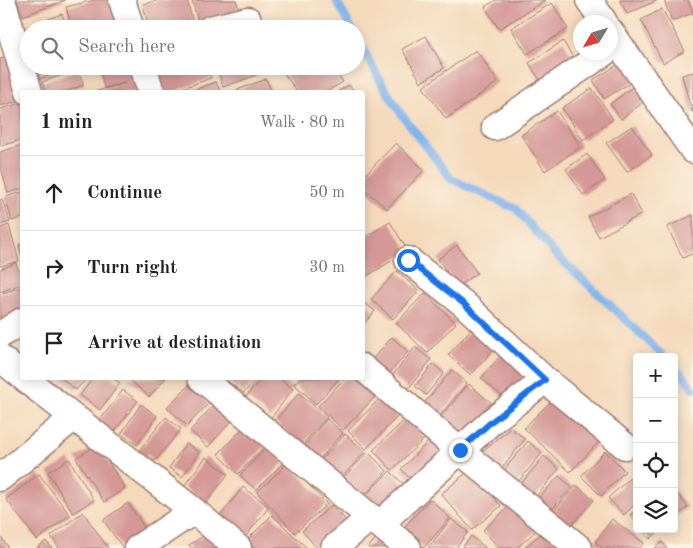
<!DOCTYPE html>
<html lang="en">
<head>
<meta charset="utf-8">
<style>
  :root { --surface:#fff; --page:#f6f6f6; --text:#222; --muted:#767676; --line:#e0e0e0 }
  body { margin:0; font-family:"Old Standard TT",serif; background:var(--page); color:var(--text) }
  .controls { position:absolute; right:15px; bottom:15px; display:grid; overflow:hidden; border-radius:5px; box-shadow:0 2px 12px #0003 }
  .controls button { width:45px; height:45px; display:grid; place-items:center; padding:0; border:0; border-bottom:1px solid var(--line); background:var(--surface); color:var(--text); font:25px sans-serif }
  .compass { position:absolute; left:573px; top:15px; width:45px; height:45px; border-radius:50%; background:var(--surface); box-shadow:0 2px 12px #0003; rotate:232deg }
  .stop { position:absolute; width:15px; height:15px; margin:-11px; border:4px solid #1a73e8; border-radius:50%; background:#fff }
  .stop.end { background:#1a73e8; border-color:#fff; box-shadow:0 1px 5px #0008 }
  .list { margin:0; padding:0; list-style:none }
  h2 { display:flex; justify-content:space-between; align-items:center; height:65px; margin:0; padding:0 20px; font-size:21px }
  h2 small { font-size:16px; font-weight:400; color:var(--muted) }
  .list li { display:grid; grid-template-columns:32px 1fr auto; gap:15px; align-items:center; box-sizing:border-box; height:75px; padding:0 20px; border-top:1px solid var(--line) }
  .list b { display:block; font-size:19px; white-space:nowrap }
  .list em { font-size:16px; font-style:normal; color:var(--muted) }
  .icon { flex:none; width:28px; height:28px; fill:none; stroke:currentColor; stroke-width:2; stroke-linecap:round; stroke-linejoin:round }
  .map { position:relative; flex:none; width:693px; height:548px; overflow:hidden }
  .search { position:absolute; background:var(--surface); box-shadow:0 2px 12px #0003; left:20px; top:20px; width:345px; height:55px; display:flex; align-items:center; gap:12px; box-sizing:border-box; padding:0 18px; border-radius:28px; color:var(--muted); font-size:19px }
  .panel { position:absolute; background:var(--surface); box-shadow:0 2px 12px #0003; left:20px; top:90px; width:345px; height:290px; border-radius:5px }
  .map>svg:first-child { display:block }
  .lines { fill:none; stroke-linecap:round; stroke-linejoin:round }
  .stream { stroke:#7fb2ec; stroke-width:8 }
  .building { fill:#d49896 }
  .street-casing { stroke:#9f7c73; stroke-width:29 }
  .street { stroke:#fff; stroke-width:26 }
  .route { stroke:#1a73e8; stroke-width:6 }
</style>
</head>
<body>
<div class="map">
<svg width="693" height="548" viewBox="0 0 693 548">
  <rect width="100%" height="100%" fill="#fcf5e5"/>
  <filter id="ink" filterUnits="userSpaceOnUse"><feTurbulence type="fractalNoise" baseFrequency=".02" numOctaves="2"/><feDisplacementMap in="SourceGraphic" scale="10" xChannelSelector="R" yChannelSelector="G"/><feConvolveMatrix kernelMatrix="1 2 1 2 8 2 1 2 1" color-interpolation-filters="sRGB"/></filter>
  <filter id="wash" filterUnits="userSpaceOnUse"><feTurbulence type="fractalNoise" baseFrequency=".0096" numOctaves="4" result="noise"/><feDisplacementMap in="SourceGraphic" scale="20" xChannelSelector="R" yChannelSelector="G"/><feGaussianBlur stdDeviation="1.12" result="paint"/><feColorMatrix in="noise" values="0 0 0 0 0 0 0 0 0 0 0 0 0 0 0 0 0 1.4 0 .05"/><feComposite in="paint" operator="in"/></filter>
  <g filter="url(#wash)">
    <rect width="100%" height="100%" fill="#f4d9bb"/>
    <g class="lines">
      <path class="stream" d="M336 0 352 29
        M356 36 381 82 402 115 451 179 516 209 553 252 624 318 664 357
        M674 367 684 376 693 389"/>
    </g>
    <g id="blocks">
      <path class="building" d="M17 0H66L23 16Z
        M94 0H119L127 29H72L66 7Z
        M160 0H187L194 26 181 29H149L143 4Z
        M192 0H236L240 13 199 25Z
        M496 0H546L499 29 485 7Z
        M620 0H658L627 14Z
        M664 0H688L693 13 672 21Z
        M552 3 568 29 527 54 511 28Z
        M662 9 685 51 663 63 641 20Z
        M62 14 68 29H28L27 27Z
        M426 36 444 68 421 82 402 49Z
        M563 41 579 67 545 88 529 63Z
        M476 50 498 82 446 119 423 87Z
        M12 56 22 100 0 106V59Z
        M624 61 635 80 604 99 593 80Z
        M34 66H75V67L39 79Z
        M82 66H95V67L83 70Z
        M114 66H141L142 92H94L125 83 104 88 100 70Z
        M156 66H207L211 78 172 92H165Z
        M216 66H254L257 75 223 87Z
        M285 66H333L343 82 326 92H297L281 69Z
        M78 70 84 85 65 92H46L42 82Z
        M693 72V112H692L682 75Z
        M266 79 272 92H232Z
        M216 82 221 92H189Z
        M349 85 354 92H337Z
        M634 86 646 100 621 119 610 104Z
        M592 88 613 119 583 140 562 108Z
        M22 103V140L0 146V109Z
        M557 111 581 147 545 171 521 135Z
        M632 126 652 155 627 172 606 143Z
        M396 143 424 170 387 209 362 187V178Z
        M22 145V189L8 193 0 164V152Z
        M587 154 605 180 583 195 566 169Z
        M22 192V218L12 221 5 197Z
        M631 194 642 214 599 237 588 217Z
        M2 199 10 222 0 225V200Z
        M693 215V253L683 258 667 227Z
        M390 222 408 251 362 279V239Z
        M9 225 19 261 0 266V228Z
        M22 244V257L19 245Z
        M457 245 477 273 457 287 438 259Z
        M16 263 22 281V284L0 292V269Z
        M397 271 419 291 393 319 371 299Z
        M22 287V314L0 321V294Z
        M425 293 456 323 427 353 396 323Z
        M362 301 375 311 362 326Z
        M473 327 495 348 471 375 448 355Z
        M392 337 408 352 385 378 369 363Z
        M415 347 431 360 408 389 392 376Z
        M503 353 527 375 506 400 481 378Z
        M433 364 444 373 426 395 415 386Z
        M452 370 467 383 436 420 420 408Z
        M61 378H87L76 390Z
        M93 378H112L120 383 100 410 80 395Z
        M128 378H166L149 397Z
        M223 378H256L244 393Z
        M261 378H279L293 389 271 418 246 397Z
        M300 378H340L316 404 294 384Z
        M345 378H354L375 397 343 430 318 406Z
        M190 384 209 403 187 426 167 407Z
        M469 384 497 408 464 445 437 421Z
        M123 390 138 401 112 435 97 424Z
        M299 393 327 417 302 445 275 421Z
        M380 398 398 416 366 449 348 431Z
        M554 398 599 442 570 472 524 428Z
        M218 400 236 416 208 447 190 431Z
        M141 404 157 416 137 445 121 434Z
        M166 417 181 429 155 461 140 449Z
        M407 418 425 438 392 470 373 450Z
        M327 419 343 433 318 461 303 447Z
        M246 425 266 445 238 474 218 454Z
        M511 428 525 439 501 469 480 453Z
        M345 434 365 452 340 479 320 461Z
        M431 439 448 457 418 487 401 469Z
        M528 441 542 453 517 483 503 471Z
        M186 443 199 452 182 477 169 468Z
        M97 445 125 488 104 502 76 458Z
        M268 446 284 462 256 490 240 475Z
        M605 451 625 471 601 496 581 476Z
        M368 452 387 471 364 496 344 477Z
        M544 456 559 469 534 499 519 486Z
        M206 457 228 474 206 503 184 486Z
        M69 459 94 500 73 513 48 472Z
        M288 463 327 504 295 533 257 492Z
        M471 469 501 506 472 530 441 494Z
        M390 471 410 490 381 519 361 500Z
        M39 474 70 515 37 540 6 499Z
        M559 476 572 487 549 513 536 501Z
        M631 477 637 482V502L624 515 608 498Z
        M576 485 594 500 569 528 552 513Z
        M243 487 269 507 243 540 217 520Z
        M674 490 688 507 674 518Z
        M430 499 450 518 424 548 403 528Z
        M514 502 538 529 517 548H499L483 530Z
        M128 503 148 533 126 548H123L103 520Z
        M332 505 353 528 330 548H317L302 531Z
        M637 509V523L630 515Z
        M83 512 108 548H59L51 536Z
        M272 515 307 548H252L245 542Z
        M451 519 468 532 456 548H428Z
        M612 519 644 543 640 548H603L595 542Z
        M642 529H661L650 539Z
        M544 531 558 546 555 548H524Z
        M210 532 220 548H191L189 545Z
        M0 535 8 548H0Z
        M378 536 392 548H368Z
        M471 536 486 548H462Z
        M46 541 52 548H37Z
        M662 542 667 548H655Z"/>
    </g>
  </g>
  <g filter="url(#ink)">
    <use href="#blocks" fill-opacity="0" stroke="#9f7c73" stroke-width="1"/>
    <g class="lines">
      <defs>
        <path id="street" d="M2 0 29 92
          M122 0 131 29
          M589 0 604 22
          M210 29 248 20
          M610 31 693 150
          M143 66 151 92
          M495 127 605 52
          M408 260 464 304 545 380 625 446
          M0 335 22 321
          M0 358 22 376
          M362 367 460 451 579 548
          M24 378 194 511 238 548
          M201 378 408 548
          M0 478 74 417
          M380 524 492 421 545 380
          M138 548 194 511
          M334 548 371 517"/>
      </defs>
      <use href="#street" class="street-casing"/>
      <use href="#street" class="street"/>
    </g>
  </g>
  <g class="lines" filter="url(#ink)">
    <path class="route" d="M408 260 464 304 545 380 492 421 460 450"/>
  </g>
</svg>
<div class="controls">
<button>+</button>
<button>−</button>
<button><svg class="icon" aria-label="locate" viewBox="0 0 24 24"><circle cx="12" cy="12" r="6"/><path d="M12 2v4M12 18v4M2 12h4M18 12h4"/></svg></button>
<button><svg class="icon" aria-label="layers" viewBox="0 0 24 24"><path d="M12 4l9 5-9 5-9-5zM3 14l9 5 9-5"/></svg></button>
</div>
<svg class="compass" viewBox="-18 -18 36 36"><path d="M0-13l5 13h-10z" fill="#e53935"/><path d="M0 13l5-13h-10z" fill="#767676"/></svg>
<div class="stop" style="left:408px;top:260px"></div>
<div class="stop end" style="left:460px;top:450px"></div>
<div class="search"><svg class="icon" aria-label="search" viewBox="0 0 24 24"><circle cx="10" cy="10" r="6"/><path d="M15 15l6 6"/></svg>Search here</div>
<section class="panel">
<h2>1 min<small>Walk · 80 m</small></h2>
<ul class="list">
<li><svg class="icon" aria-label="ahead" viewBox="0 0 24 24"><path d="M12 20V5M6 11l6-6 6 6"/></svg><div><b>Continue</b></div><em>50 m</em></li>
<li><svg class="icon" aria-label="right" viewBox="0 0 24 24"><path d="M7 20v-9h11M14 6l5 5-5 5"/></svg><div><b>Turn right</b></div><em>30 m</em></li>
<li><svg class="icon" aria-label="arrive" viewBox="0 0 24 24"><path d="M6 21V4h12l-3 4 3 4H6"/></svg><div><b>Arrive at destination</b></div></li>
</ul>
</section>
</div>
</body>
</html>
